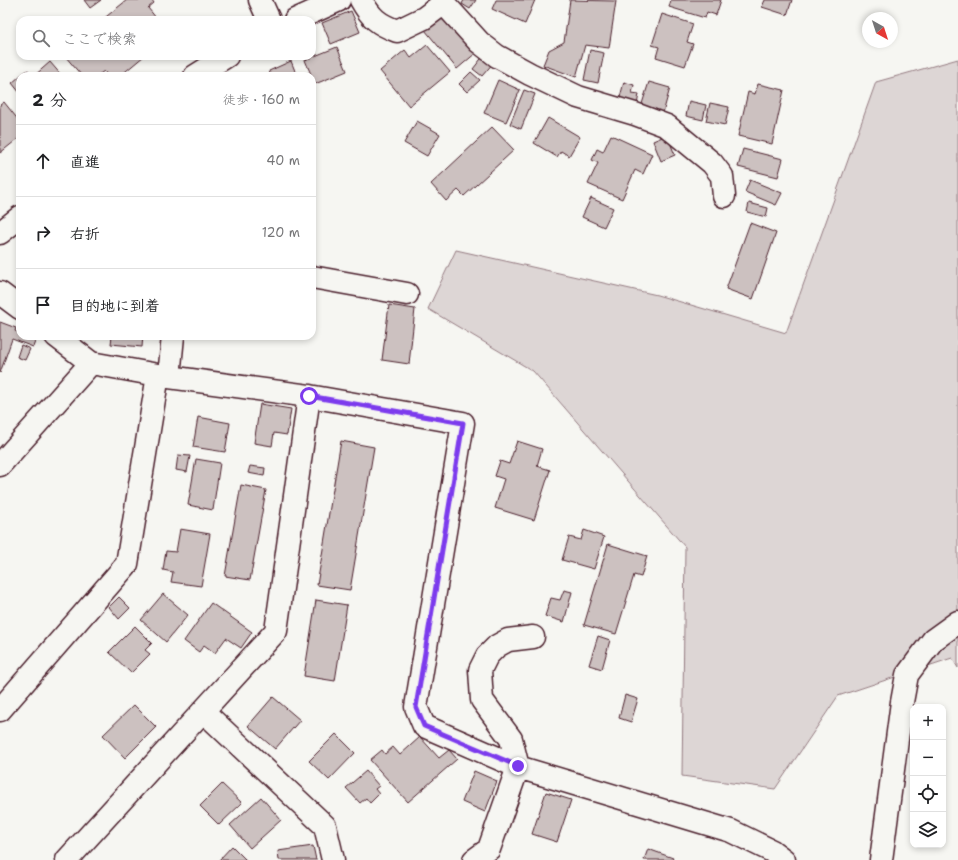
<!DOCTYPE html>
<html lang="ja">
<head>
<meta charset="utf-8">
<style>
  :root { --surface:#fff; --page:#f2f2f2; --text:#202124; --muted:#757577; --line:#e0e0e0 }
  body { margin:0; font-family:"Shantell Sans","Klee One",sans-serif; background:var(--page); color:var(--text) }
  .controls { position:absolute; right:12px; bottom:12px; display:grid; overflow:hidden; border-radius:8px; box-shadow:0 2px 6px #0003 }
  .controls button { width:36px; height:36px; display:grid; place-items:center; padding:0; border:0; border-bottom:1px solid var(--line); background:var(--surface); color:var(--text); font:20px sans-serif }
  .compass { position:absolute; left:862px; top:12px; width:36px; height:36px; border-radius:50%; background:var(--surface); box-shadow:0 2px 6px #0003; rotate:141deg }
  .stop { position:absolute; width:12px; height:12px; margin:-9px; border:3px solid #7c3aed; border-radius:50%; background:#fff }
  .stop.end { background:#7c3aed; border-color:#fff; box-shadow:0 1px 4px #0008 }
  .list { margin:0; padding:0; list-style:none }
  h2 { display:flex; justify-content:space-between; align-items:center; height:52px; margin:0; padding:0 16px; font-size:17px }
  h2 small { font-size:13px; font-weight:400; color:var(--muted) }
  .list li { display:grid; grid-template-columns:26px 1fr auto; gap:12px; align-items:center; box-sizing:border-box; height:72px; padding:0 16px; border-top:1px solid var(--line) }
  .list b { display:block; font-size:15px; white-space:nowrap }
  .list em { font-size:13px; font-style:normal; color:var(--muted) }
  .icon { flex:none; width:22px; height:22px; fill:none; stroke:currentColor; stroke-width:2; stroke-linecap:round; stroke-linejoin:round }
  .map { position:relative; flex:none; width:958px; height:860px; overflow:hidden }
  .search { position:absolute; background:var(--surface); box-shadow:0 2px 6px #0003; left:16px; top:16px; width:300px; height:44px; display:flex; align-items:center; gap:10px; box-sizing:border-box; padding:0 14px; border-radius:12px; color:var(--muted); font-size:15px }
  .panel { position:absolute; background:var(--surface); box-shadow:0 2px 6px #0003; left:16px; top:72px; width:300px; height:268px; border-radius:12px }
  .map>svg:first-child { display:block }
  .green { fill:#ddd6d5; stroke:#947a80 }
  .building { fill:#ccc1c0; stroke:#4a1f2b }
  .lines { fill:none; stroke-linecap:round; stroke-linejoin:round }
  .minor-casing { stroke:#4a1f2b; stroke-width:25 }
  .minor { stroke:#f6f6f2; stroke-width:22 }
  .route { stroke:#7c3aed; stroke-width:5 }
</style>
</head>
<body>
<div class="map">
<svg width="958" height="860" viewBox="0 0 958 860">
  <rect width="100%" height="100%" fill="#f6f6f2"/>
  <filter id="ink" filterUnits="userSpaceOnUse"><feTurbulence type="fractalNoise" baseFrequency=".025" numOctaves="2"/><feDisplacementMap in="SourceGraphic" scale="8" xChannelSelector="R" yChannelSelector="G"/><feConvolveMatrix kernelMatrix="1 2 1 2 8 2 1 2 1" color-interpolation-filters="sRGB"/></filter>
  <g filter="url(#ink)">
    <path class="green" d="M958 59V668L952 658 838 696 775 789 682 776 685 547 533 371 428 309 456 250 657 295 786 333 876 82Z"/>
    <path class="building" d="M84 0H101L90 8Z
      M127 0H152L154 3 148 8 157 19 102 20Z
      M464 0H476L470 9 462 4Z
      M496 0H535L525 24 492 9Z
      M570 0 616 1 609 48 585 45 576 77 543 65 549 50 564 42Z
      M671 0H721L716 15 707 12 705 18 669 7Z
      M765 0H792L787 15 762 7Z
      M351 11 360 32 331 44 322 23Z
      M445 13 477 52 457 69 425 30Z
      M662 14 693 24 687 42 693 44 685 66 656 57 659 47 652 45Z
      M427 45 450 72 409 106 380 71 405 50 411 58Z
      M337 47 347 71 315 84 305 60Z
      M590 50 604 53 598 83 584 80Z
      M484 55 494 62 482 76 473 69Z
      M65 56H144L120 76H108L104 71 97 76H82Z
      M291 61 297 76H271L269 71Z
      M50 62 62 76H34Z
      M28 70 33 76H20Z
      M471 72 480 80 467 92 459 84Z
      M20 76V93L12 83Z
      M498 80 520 90 506 122 484 113Z
      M624 82 634 85 632 93 639 94 637 105 619 101Z
      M649 82 670 88 663 113 641 107Z
      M758 84 784 90 772 144 738 136 748 92 755 94Z
      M524 90 535 94 521 129 510 124Z
      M689 101 706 105 703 120 686 116Z
      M4 102 20 122V137L0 153V105Z
      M710 103 729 107 725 125 706 121Z
      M548 118 580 137 569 156 561 151 557 157 534 143Z
      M417 121 440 134 427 156 404 143Z
      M492 127 514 150 464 196 458 190 446 201 431 184Z
      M611 135 652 154 643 174 635 170 622 199 588 184 598 163 592 160 597 149 603 152Z
      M667 135 675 155 661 161 653 141Z
      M743 149 783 159 778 177 738 167Z
      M750 180 782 193 776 205 745 192Z
      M591 198 613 208 604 227 582 217Z
      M749 203 768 208 766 217 747 212Z
      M750 223 776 233 753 299 726 289Z
      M389 305 415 309 409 364 382 360Z
      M0 322 16 328 15 331 20 333V336L36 339 33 347 12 339 0 373Z
      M112 336H143L142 347 111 344Z
      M21 345 30 349 25 360 17 357Z
      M260 404 291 409 287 435 274 433 272 446 254 443Z
      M198 417 230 423 225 452 193 447Z
      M341 441 374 447 350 590 317 585Z
      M517 441 542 449 537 466 550 470 534 520 495 508 504 479 495 476 500 461 509 464Z
      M178 455 190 456 187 472 176 470Z
      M196 459 220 463 213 510 188 505Z
      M250 466 265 468 264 476 248 473Z
      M241 485 266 490 250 580 225 576Z
      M180 529 210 534 201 586 171 582 173 572 163 570 166 551 176 552Z
      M584 530 604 537 594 569 562 560 569 537 581 540Z
      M608 544 647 556 641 577 634 575 616 634 584 625Z
      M564 590 572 592 564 622 545 616 551 598 560 600Z
      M163 594 188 615 166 642 141 620Z
      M119 597 130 608 119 619 109 607Z
      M316 600 347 605 335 681 304 676Z
      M211 603 252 632 241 648 226 638 215 653 204 645 199 652 184 641Z
      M135 626 152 643 145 650 150 654 131 673 109 652Z
      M598 636 610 640 602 669 589 665Z
      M625 695 638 699 631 722 619 718Z
      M273 697 300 720 275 749 248 726Z
      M134 705 156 727 125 758 103 735Z
      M336 734 355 753 329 780 309 761Z
      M420 737 439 758 449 750 457 759 408 802 370 760 382 750 385 754 393 747 400 755Z
      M366 771 379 786 375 789 379 794 370 803 366 798 360 803 346 788Z
      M474 771 497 781 485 812 462 802Z
      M222 784 242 803 219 825 200 806Z
      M546 792 571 800 557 842 532 834Z
      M261 797 281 820 250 848 230 825Z
      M232 846 246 860H219Z
      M313 846 316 860H279L278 851Z
      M648 849 673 858 672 860H644Z"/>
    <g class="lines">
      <defs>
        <path id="minor" d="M260 0 269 20
          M361 0C371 18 378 24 397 31L424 18 444 3
          M441 0 479 42 497 56 530 74 578 97 635 114 667 126 712 163 722 176 724 196
          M295 20 339 0
          M195 76 227 56
          M0 233 20 217
          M312 277 407 294
          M0 293 20 308
          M56 336 91 363 169 377 309 396 463 423 416 707 424 726 518 767 489 849 474 860
          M169 377 173 336
          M0 465 91 363
          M533 637 508 640 497 646 487 656 480 670 482 700 511 739 518 767 731 831 772 851 784 860
          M0 710 127 564 158 375
          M204 712 325 826 333 860
          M67 860 276 631 309 396
          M881 860 902 702 907 675 933 640 958 622"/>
      </defs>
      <use href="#minor" class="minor-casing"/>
      <use href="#minor" class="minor"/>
    </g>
  </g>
  <g class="lines" filter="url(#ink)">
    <path class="route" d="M309 396 463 423 416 707 424 726 518 766"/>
  </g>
</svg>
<div class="controls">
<button>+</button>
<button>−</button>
<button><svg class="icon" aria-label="locate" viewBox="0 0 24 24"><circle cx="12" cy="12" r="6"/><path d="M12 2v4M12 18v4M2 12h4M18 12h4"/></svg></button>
<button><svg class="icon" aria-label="layers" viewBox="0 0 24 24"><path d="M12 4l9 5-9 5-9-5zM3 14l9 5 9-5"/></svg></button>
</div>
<svg class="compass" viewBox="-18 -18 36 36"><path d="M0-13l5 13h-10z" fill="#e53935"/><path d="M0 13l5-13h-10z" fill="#757577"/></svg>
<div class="stop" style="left:309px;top:396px"></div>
<div class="stop end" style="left:518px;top:766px"></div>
<div class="search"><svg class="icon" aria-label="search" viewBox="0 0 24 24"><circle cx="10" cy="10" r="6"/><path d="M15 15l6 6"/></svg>ここで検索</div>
<section class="panel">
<h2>2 分<small>徒歩 · 160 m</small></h2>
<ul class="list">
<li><svg class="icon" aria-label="ahead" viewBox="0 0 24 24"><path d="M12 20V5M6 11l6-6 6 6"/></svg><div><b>直進</b></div><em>40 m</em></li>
<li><svg class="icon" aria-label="right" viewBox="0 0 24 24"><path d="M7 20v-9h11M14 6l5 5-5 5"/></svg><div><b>右折</b></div><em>120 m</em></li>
<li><svg class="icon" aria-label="arrive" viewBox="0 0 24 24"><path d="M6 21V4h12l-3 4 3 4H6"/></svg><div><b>目的地に到着</b></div></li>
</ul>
</section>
</div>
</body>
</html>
